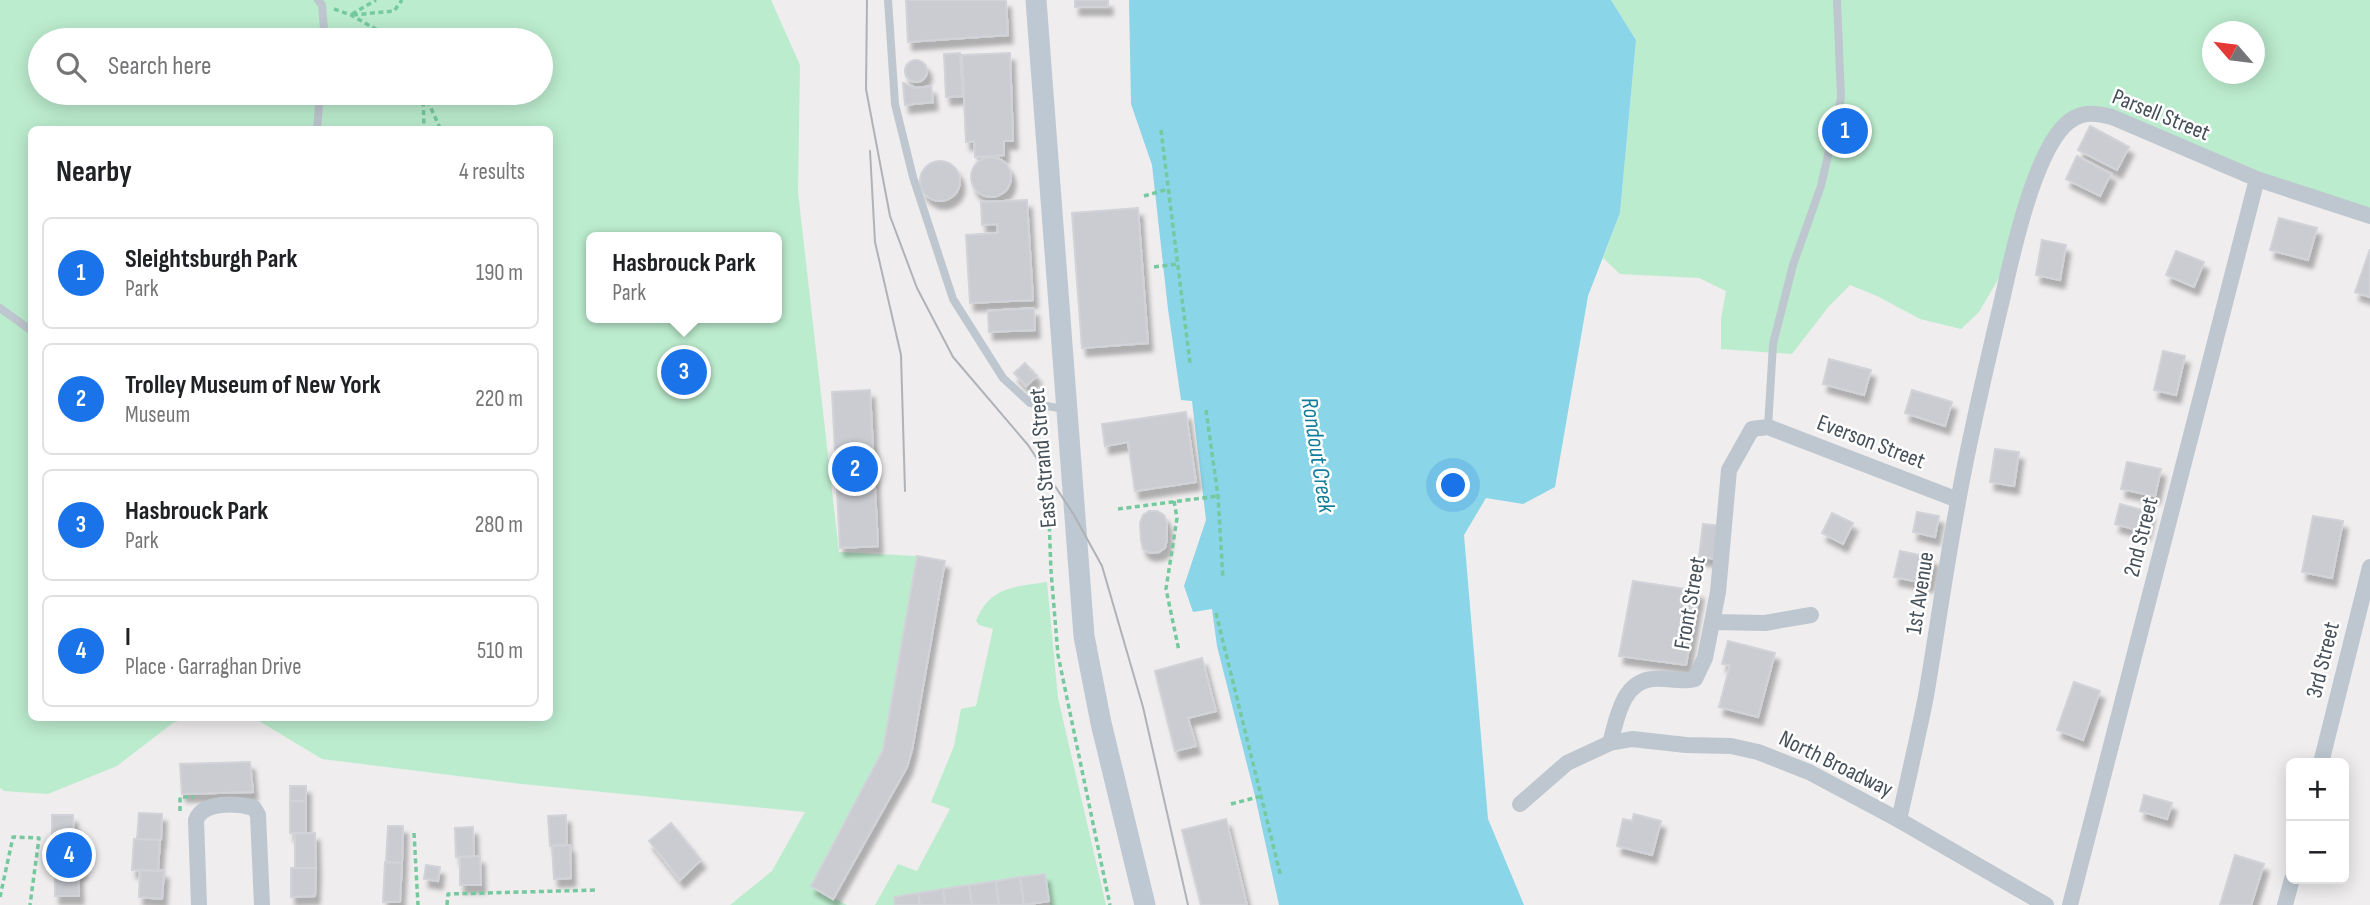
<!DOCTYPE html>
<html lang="en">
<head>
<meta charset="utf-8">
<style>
  :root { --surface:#fff; --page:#f2f2f2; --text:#202124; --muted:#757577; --line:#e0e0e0; --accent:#1a73e8 }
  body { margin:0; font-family:"Sofia Sans Condensed",sans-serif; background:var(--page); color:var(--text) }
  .controls { position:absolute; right:21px; bottom:21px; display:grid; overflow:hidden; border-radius:10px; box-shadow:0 4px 18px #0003 }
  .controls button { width:63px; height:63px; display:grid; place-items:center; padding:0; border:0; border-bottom:2px solid var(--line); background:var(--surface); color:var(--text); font:35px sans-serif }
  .compass { position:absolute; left:2202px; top:21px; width:63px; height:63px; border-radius:50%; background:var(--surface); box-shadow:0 4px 18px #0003; rotate:298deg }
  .you { position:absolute; left:1454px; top:486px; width:24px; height:24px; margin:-18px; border:5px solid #fff; border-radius:50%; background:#1a73e8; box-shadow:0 0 0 10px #1a73e833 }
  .badge { display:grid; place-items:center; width:46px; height:46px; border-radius:50%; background:var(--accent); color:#fff; font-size:23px; font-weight:700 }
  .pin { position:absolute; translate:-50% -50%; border:4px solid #fff; box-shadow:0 2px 7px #0006 }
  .popup { position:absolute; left:586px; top:232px; width:196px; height:91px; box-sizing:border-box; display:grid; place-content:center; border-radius:10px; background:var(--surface); filter:drop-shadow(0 2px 5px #0005); font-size:23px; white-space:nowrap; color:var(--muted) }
  .popup b { font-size:26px; color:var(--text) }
  .popup::after { content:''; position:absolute; left:50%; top:100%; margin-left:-14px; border:14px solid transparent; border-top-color:var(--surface) }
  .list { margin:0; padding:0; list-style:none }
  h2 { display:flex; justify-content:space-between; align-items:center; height:91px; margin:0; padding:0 28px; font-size:30px }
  h2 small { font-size:23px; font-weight:400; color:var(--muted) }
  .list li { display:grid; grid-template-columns:46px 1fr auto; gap:21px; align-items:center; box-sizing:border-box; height:112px; margin:0 14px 14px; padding:0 14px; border:2px solid var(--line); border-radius:10px }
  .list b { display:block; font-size:26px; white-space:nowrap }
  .list p { margin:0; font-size:23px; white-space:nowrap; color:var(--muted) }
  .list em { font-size:23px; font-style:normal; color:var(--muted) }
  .icon { flex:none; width:38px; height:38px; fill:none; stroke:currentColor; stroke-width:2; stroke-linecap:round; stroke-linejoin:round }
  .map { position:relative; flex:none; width:2370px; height:905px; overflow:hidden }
  .search { position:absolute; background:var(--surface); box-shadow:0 4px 18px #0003; left:28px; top:28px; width:525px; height:77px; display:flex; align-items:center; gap:18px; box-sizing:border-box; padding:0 24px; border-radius:38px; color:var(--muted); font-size:26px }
  .panel { position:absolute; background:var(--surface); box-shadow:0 4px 18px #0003; left:28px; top:126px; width:525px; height:595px; border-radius:10px }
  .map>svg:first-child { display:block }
  .green { fill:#bcecce; fill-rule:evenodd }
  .water { fill:#8ad5e8 }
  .building { fill:#caccd2; stroke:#d1d3d8; stroke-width:2; filter:url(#shadow) }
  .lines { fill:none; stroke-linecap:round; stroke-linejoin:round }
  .path { stroke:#75c99f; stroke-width:3.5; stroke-dasharray:5 3.5; stroke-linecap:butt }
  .lane { stroke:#bec7cf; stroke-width:8 }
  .street { stroke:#bec7cf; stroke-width:16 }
  .secondary { stroke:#bec8d3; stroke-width:21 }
  .tram { stroke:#afb2b7; stroke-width:2 }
  .labels { text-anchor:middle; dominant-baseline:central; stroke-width:5; stroke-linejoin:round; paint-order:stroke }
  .street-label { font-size:23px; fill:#465059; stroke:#fff }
  .water-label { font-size:24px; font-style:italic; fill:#117d9a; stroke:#fff }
</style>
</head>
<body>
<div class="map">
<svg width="2370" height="905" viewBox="0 0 2370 905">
  <defs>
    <filter id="shadow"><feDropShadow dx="4.5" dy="8" stdDeviation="2" flood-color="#0004"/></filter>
  </defs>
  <rect width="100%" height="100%" fill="#efeded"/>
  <path class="green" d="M0 0H771L800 65 798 192 839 552 917 556 883 750 811 886 847 905H730L772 871 805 812 522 784 322 759 254 718H550V130H32V718H186L173 723 117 766 48 794 4 791 0 788ZM40 40H541V93H40ZM591 237H777V318H591Z
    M1611 0H2370V216L2095 112 2054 140 2013 254 1979 312 1961 329 1920 319 1877 296 1850 285 1829 306 1792 354 1721 349V319L1726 291 1699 278 1620 274 1603 258 1620 213 1636 40ZM2212 32H2254V74H2212Z
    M1047 582 1058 698 1106 905H1050L1044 874 894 897 895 905H875L898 864 917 871 950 809 931 802 954 746 961 709 976 706 993 629 979 625 976 621C990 586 1015 587 1047 582Z"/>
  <path class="water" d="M1129 0H1611L1636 40 1620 213 1588 296 1555 487 1523 504 1486 498 1464 535 1488 819 1524 905H1279L1255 796 1217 646 1212 609 1193 612 1184 586 1206 520 1192 401 1181 400 1168 309 1152 165 1131 104Z"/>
  <path class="building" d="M906 0H1006L1008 35 908 42Z
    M1075 0H1108V7H1075Z
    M960 53 963 96 946 97 944 54Z
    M1010 53 1013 141H1004V155L975 157 974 141 966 142 962 55Z
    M905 71a11 11 0 1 1 22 0a11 11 0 1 1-22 0Z
    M903 83 916 88 931 86 933 102 905 105Z
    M2090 126 2129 147 2117 170 2078 150Z
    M2077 156 2111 174 2100 196 2066 179Z
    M971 177a20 20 0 1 1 40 0a20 20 0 1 1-40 0Z
    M920 181a20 20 0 1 1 40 0a20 20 0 1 1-40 0Z
    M1027 200 1033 300 970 303 966 235 998 233 997 224 982 225 981 202Z
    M1138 208 1148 343 1082 348 1072 213Z
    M2279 218 2317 228 2308 260 2270 250Z
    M2042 240 2066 245 2060 280 2036 275Z
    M2370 249V297L2355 292Z
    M2176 251 2204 262 2194 287 2166 275Z
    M1034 308 1035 330 989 332 988 311Z
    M2163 351 2185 356 2176 395 2154 390Z
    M1829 359 1871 370 1864 395 1823 384Z
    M1025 363 1037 376 1026 386 1014 373Z
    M870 390 878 546 840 548 832 392Z
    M1912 390 1952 402 1945 426 1905 413Z
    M1186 412 1196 482 1135 491 1128 442 1105 446 1102 424Z
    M1995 449 2019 452 2014 486 1990 482Z
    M2127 462 2161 469 2155 496 2121 489Z
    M2120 504 2150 512 2145 532 2115 524Z
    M1149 511H1157L1164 515 1167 523V539L1165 548 1159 552 1150 553 1143 549 1141 540 1140 523 1143 515Z
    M1917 512 1939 516 1935 537 1913 532Z
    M1832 513 1853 523 1843 544 1822 533Z
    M2313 516 2343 521 2332 578 2302 572Z
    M1703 524 1722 526 1719 559 1699 557Z
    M1900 551 1934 558 1929 584 1894 577Z
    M917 556 945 561 912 750 907 767 833 899 811 886 883 750Z
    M1633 581 1699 591 1686 665 1619 656Z
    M1728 641 1775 653 1758 717 1719 707 1730 665 1722 664Z
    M1202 658 1216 711 1188 718 1196 746 1175 751 1155 671Z
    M2074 682 2100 691 2083 740 2057 730Z
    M250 762 253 792 182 794 180 764Z
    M290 786H306V801H290Z
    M2144 795 2172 803 2167 819 2140 811Z
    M290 801H306V833H290Z
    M139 813 162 814 161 840 137 839Z
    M1634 814 1661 821 1652 855 1617 846 1623 819 1632 821Z
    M52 815H73L74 839 52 840Z
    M566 815 567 845 550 846 548 816Z
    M1226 819 1247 905H1201L1182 830Z
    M671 823 701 860 680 880 649 841Z
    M388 826H403L402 863 386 862Z
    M473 827 474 856 456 857 455 828Z
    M295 833H315L316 868H295Z
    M81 839 82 871H58L57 840Z
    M134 839 160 840 158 871 132 870Z
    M570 845 571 878 554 879 552 846Z
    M2235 855 2264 864 2251 905H2220Z
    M480 856 481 885H460V857Z
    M385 862 402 863 400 902H383Z
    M426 865 440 867 438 881 424 879Z
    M291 868H316L315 896 291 897Z
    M140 870 164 871 162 899 139 897Z
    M55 871H78L79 896H55Z
    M1045 874 1049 901 1024 905 1020 877Z
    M1020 877 1024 905H999L996 881Z
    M996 881 999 905H972L969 885Z
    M969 885 972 905H945L943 889Z
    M943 889 945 905H920L918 893Z
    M918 893 920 905H895L894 897Z"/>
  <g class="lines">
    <path class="path" d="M334 9 351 15 386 35 390 40
      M352 14 376 0
      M353 15 394 11 402 0
      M423 93 424 130
      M424 93 441 130
      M1161 130 1190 363
      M1144 196 1168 189
      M1154 267 1177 264
      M1206 410 1218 496 1223 579
      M1174 501 1177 518 1166 589 1179 651
      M1118 509 1218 496
      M1049 518 1051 571 1058 655 1110 905
      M1216 613 1281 877
      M1231 804 1262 796
      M180 811V797H194
      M414 833 418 905
      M0 897 13 837 39 838 30 905
      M447 905 448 894 597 890"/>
    <path class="lane" d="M318 0 322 5 325 40
      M888 0 895 104 913 177 953 299 1003 378 1030 403 1064 409
      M317 130 320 93
      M0 308 32 331
      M1768 427 1773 344 1793 265 1821 186 1841 98 1837 0"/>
    <path class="street" d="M1712 622 1765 623 1811 615
      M1610 743C1617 719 1622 682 1652 679 1667 677 1680 683 1695 679L1705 658 1718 592 1729 470 1752 429 1768 427 1958 500
      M2321 763 2370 567
      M1520 804 1567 763 1610 743 1632 739 1686 745 1731 746 1758 752 1809 772 1899 820 2046 905
      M1899 820C1908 779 1918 737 1926 696 1937 631 1946 566 1958 502 1970 434 1986 367 2002 300 2012 255 2033 158 2064 126 2079 111 2093 112 2112 117L2257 179 2370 216
      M199 905 196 820C203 801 237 803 254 808L258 815 262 905
      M2070 905 2257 179
      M2285 905 2292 879"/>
    <path class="secondary" d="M1036 0 1084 636 1101 723 1145 905"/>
    <path class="tram" d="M867 0 866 89 890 216 917 288 953 357 1028 445 1074 515 1102 566 1143 707 1188 905
      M870 151 875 242 901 355 905 491"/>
  </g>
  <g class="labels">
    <g class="street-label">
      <text transform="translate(2161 115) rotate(22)">Parsell Street</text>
      <text transform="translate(1871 442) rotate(21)">Everson Street</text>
      <text transform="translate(1043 458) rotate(-95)">East Strand Street</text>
      <text transform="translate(2141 537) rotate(-76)">2nd Street</text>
      <text transform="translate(1920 593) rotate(-81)">1st Avenue</text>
      <text transform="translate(1690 603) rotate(-80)">Front Street</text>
      <text transform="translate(2323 660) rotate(-76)">3rd Street</text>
      <text transform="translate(1836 764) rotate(26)">North Broadway</text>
    </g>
    <g class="water-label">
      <text transform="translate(1318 455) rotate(81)">Rondout Creek</text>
    </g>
  </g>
</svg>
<div class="controls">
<button>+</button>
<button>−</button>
</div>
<svg class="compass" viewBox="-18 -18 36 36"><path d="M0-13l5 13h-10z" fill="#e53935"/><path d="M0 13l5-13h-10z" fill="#757577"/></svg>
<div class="you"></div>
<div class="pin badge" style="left:1845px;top:131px">1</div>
<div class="pin badge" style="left:855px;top:469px">2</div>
<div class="pin badge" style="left:684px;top:372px">3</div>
<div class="popup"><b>Hasbrouck Park</b>Park</div>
<div class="pin badge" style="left:69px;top:855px">4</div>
<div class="search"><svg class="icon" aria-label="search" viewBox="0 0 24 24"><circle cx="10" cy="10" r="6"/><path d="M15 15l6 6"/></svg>Search here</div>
<section class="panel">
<h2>Nearby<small>4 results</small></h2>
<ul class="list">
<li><span class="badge">1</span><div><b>Sleightsburgh Park</b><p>Park</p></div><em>190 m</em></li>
<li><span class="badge">2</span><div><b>Trolley Museum of New York</b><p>Museum</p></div><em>220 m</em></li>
<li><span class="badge">3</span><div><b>Hasbrouck Park</b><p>Park</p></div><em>280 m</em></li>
<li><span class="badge">4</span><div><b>I</b><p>Place · Garraghan Drive</p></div><em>510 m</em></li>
</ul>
</section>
</div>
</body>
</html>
